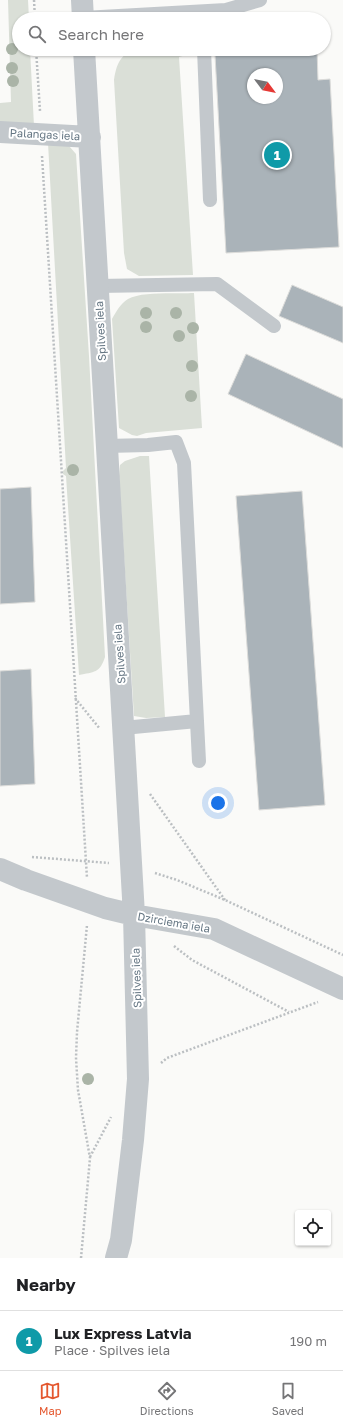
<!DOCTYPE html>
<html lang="en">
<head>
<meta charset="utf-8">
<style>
  :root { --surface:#fff; --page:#f2f2f2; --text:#202124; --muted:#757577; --line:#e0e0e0; --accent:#e4572e }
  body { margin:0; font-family:"Golos Text",sans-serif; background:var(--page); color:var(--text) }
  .controls { position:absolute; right:12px; bottom:12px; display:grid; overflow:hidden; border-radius:4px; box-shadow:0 1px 3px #0004 }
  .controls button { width:36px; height:36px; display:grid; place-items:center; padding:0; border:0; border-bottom:1px solid var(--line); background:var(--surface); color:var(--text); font:20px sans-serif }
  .compass { position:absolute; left:247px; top:68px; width:36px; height:36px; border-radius:50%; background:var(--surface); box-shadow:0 1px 3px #0004; rotate:122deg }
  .you { position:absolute; left:218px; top:803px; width:14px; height:14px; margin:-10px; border:3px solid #fff; border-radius:50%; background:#1a73e8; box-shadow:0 0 0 6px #1a73e833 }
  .badge { display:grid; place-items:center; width:26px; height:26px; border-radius:50%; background:var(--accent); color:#fff; font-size:13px; font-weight:700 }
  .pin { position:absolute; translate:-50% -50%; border:2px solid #fff; box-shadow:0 1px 4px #0006 }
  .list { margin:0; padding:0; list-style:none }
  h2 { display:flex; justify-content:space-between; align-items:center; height:52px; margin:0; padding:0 16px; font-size:17px }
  h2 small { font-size:13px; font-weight:400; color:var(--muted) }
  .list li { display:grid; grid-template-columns:26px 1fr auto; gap:12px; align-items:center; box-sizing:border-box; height:60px; padding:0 16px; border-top:1px solid var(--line) }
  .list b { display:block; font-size:15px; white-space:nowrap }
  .list p { margin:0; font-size:13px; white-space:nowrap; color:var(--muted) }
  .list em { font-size:13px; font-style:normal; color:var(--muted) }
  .icon { flex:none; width:22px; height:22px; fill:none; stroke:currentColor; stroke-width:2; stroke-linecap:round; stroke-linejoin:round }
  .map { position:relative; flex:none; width:343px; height:1258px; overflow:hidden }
  .search { position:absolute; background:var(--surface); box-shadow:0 1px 3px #0004; left:12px; right:12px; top:12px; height:44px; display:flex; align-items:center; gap:10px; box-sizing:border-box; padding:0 14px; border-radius:22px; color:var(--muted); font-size:15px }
  .sheet { height:112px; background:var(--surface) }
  nav { display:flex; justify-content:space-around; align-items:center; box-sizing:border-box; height:56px; border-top:1px solid var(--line); background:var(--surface); font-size:11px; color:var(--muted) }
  nav a { display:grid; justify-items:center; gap:2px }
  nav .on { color:var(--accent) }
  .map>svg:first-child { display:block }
  .green { fill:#dadfd7 }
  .building { fill:#aab3b9; stroke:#dcdcda; fill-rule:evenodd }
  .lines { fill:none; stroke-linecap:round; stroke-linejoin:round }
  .path { stroke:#bbbfc2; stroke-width:2.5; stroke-dasharray:2 2; stroke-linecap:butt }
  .lane { stroke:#c3c8cc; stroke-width:14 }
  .street { stroke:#c3c8cc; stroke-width:22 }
  .tree { fill:#aab4a7 }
  .labels { text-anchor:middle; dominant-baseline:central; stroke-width:4; stroke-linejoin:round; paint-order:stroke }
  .street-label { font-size:11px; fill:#657683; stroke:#fff }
</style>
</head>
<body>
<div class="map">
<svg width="343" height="1258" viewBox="0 0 343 1258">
  <rect width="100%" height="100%" fill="#fafaf8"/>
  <path class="green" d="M8 0H28L29 19H19V49H30L34 126 0 124V103L11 102Z
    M144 49H191L193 53 179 57 193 275 139 276 127 269 124 253 114 80C117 60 123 50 144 49Z
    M48 143 69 146 76 154 89 356 105 657C100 673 94 672 79 675L66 476 63 474V471L66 468Z
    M194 293 202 428 146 433 137 436 132 435 119 428 112 319C116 312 120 304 128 299 142 291 176 294 194 293Z
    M140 456H149L165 717 146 718 134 716 119 476 120 465 125 461Z"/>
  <path class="building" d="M317 49 318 80 330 79 339 247 226 253 215 55ZM253 74H277V98H253Z
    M292 285 343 307V343L279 316Z
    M246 354 343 399V448L228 394Z
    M31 487 35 602 0 604V489Z
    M302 491 325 805 259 810 236 496Z
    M31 669 35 784 0 786V671Z"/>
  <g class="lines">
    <path class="path" d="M34 0 35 19
      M36 49 40 111
      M42 156 87 878
      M75 698 100 729
      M150 794 225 900
      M32 857 109 863
      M155 873 177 880 225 900 343 955
      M174 946 192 960 289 1012
      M161 1063 167 1058 318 1002
      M90 1157 111 1117
      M81 1258 90 1158 78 1090 76 1058 77 1032 87 925"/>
    <path class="lane" d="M83 18 226 10 260 0
      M204 49 210 200
      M98 286 217 284 274 326
      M106 446 148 445 176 442 184 463 199 761
      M123 728 197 721"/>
    <path class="street" d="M82 0 83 19
      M84 49 134 915 138 1079 133 1140 121 1240 116 1258
      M0 132 90 137
      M0 869 26 880 105 908 134 915 214 929 343 989"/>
  </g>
  <g class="tree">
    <circle cx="12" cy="49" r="6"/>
    <circle cx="12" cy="68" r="6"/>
    <circle cx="13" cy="81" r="6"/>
    <circle cx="146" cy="313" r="6"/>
    <circle cx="176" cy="313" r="6"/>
    <circle cx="146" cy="327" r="6"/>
    <circle cx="193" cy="328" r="6"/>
    <circle cx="179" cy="336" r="6"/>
    <circle cx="192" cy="366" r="6"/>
    <circle cx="191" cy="396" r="6"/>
    <circle cx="73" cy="470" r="6"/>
    <circle cx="88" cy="1079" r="6"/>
  </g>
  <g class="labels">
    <g class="street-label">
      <text transform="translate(45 134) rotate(3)">Palangas iela</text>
      <text transform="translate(100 331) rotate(-93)">Spilves iela</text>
      <text transform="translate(119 654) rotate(-94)">Spilves iela</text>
      <text transform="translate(174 922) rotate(10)">Dzirciema iela</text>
      <text transform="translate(136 978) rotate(-92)">Spilves iela</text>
    </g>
  </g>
</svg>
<div class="controls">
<button><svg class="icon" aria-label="locate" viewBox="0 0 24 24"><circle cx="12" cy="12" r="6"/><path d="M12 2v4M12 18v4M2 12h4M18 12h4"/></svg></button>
</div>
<svg class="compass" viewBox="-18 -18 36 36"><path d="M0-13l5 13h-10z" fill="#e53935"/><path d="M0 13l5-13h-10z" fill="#757577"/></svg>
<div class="you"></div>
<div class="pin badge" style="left:277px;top:155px;background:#0f9aa8">1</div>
<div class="search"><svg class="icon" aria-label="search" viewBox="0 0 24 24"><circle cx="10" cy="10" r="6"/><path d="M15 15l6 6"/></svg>Search here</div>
</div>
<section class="sheet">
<h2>Nearby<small></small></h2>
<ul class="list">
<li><span class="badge" style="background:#0f9aa8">1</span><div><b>Lux Express Latvia</b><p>Place · Spilves iela</p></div><em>190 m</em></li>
</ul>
</section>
<nav>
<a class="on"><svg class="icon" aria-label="map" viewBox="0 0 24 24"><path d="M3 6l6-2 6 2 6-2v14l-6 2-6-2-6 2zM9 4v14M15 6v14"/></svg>Map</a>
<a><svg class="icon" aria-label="directions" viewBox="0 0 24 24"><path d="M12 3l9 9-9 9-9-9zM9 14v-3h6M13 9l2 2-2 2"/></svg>Directions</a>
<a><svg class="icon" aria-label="saved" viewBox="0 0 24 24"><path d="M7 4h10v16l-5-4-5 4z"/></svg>Saved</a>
</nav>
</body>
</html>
